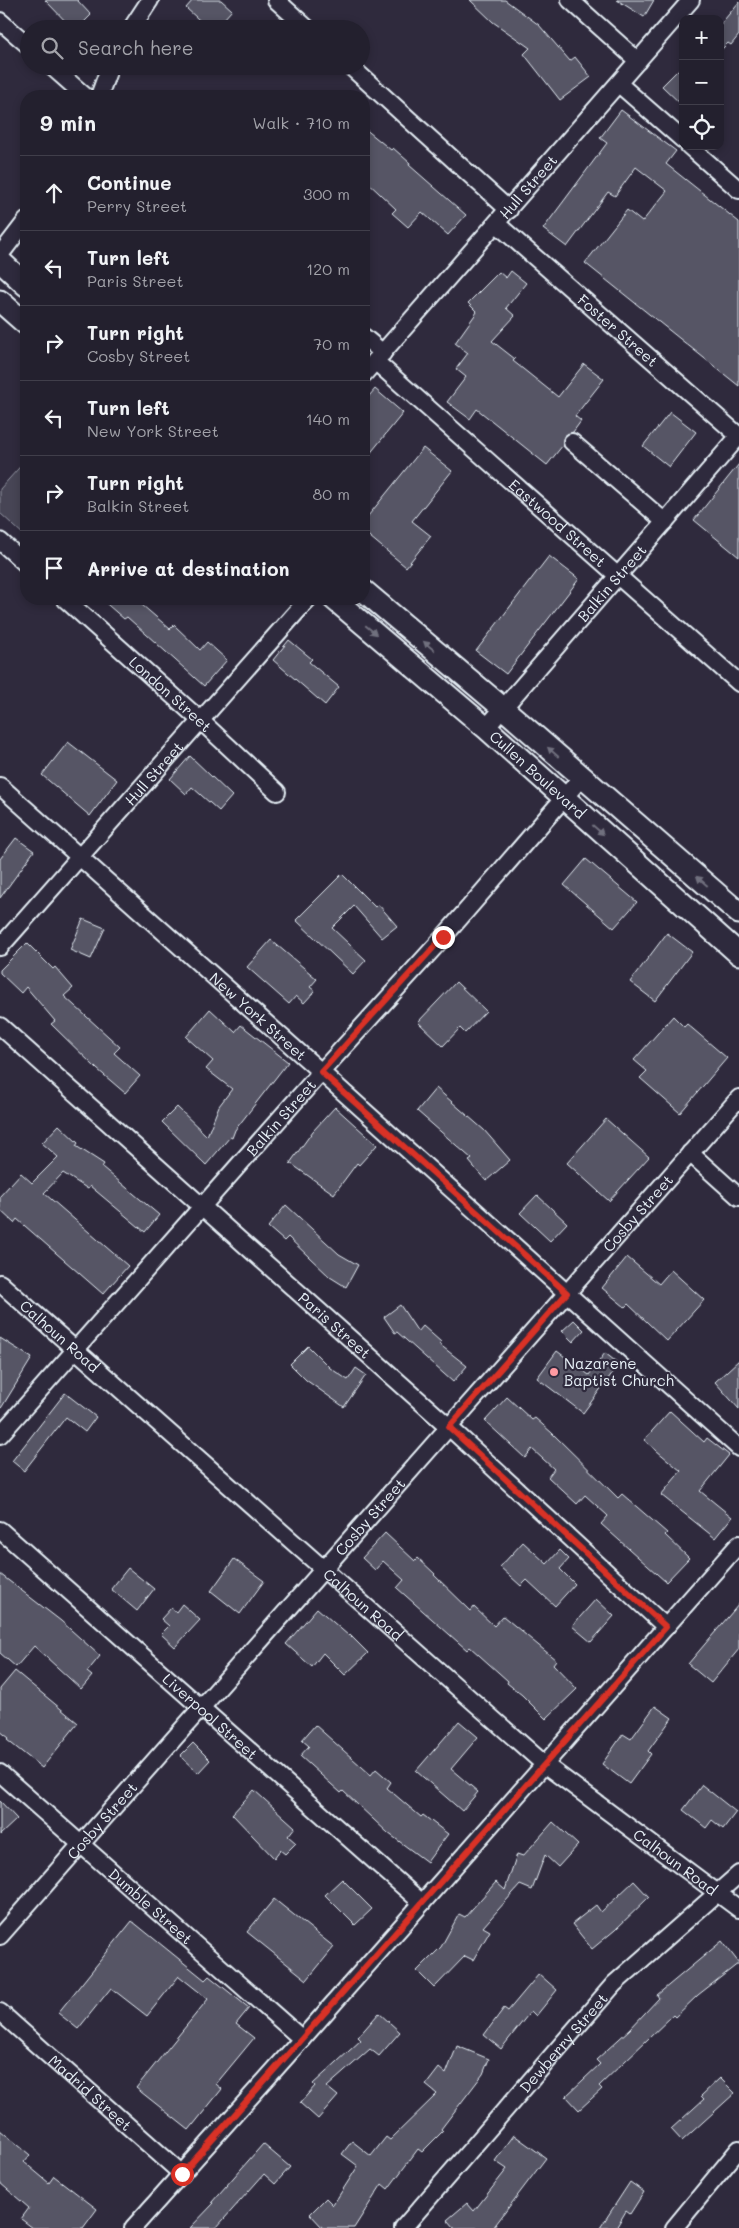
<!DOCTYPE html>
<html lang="en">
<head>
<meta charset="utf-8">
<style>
  :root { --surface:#23202e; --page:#2f2d3a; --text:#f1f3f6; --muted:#a3a3aa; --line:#403e4a }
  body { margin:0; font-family:Mali,sans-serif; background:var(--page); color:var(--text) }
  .controls { position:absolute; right:15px; top:15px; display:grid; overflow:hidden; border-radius:10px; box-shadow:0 2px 8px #0003 }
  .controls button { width:45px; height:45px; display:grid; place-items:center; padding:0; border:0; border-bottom:1px solid var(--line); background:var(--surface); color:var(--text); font:25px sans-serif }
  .stop { position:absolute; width:15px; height:15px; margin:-11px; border:4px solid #d93025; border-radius:50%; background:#fff }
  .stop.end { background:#d93025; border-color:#fff; box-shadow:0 1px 5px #0008 }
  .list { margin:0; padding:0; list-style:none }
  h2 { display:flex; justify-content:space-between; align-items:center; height:65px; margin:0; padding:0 20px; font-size:21px }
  h2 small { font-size:16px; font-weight:400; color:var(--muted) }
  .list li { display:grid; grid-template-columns:32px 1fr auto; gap:15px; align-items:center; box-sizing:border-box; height:75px; padding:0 20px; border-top:1px solid var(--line) }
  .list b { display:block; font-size:19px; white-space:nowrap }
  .list p { margin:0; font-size:16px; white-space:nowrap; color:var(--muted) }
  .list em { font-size:16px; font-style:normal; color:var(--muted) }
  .icon { flex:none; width:28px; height:28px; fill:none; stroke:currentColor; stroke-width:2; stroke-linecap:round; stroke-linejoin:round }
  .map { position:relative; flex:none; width:739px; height:2228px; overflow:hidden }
  .search { position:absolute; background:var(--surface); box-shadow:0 2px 8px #0003; left:20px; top:20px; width:350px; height:55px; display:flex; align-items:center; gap:12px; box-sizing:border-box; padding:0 18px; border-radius:28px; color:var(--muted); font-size:19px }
  .panel { position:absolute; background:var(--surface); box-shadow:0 2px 8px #0003; left:20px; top:90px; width:350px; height:515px; border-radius:20px }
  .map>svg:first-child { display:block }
  .green { fill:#464455; stroke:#979aa6 }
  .building { fill:#575565; stroke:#e8f1f8 }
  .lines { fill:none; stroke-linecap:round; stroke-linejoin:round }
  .minor-casing { stroke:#e8f1f8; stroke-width:20 }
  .major-casing { stroke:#e8f1f8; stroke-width:25 }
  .minor { stroke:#2f2a3d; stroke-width:16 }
  .major { stroke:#2f2a3d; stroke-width:21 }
  .oneway { fill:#70707e }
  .route { stroke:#d93025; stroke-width:6 }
  .poi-dot { fill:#ff9aa2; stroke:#2f2a3d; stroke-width:2 }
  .labels { text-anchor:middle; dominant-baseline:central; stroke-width:4.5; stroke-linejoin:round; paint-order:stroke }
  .street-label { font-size:15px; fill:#e8f1f8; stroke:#2f2a3d }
  .poi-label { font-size:15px; fill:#e8f1f8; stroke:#2f2a3d; text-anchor:start }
</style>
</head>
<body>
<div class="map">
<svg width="739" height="2228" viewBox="0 0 739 2228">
  <rect width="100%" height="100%" fill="#2f2a3d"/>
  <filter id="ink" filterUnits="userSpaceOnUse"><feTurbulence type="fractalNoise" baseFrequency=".02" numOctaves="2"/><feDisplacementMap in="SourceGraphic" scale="10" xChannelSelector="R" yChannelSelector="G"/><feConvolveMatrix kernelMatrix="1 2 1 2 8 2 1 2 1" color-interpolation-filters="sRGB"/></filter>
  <g filter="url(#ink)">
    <path class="green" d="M26 460V537L0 513V489Z"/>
    <path class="building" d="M45 0H77L91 15 77 29H73Z
      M193 0H221L232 10 215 29H209L186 8Z
      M470 0H505L539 25 570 61 575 57 591 77 560 100 524 54 530 48 493 22Z
      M617 0H654L644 17Z
      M739 2V35L731 45 728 43 720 51V25Z
      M683 65V106L662 86Z
      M621 110 676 151 666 164 739 222V386L585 263 627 210 642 222 667 191 636 167 615 196 608 192 567 247 543 229 607 143 600 138Z
      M364 128 391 150 393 148 410 163 409 165 466 215 448 235 422 212 408 227 392 213 396 209 364 179Z
      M511 271 526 283 506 308 515 316 492 341 515 359 513 361 558 397 584 364 604 379 575 416 581 421 573 432 564 436 563 445 547 465 477 409 470 419 447 402 466 377 456 369 468 353 455 343 477 312 468 303 499 272 506 278Z
      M375 389 403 413 364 461V402Z
      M670 412 696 432 669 467 643 446Z
      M423 448 452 471 412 521 431 536 406 567 364 532V521Z
      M739 464V557L694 520Z
      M549 556 579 579 506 674 476 651Z
      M101 599H135L170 629 174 625 200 650 207 642 227 660 204 686 127 617 124 619Z
      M289 640 312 659 309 662 339 687 325 705 273 660Z
      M68 742 117 780 90 816 42 775Z
      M190 756 232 796 219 811 192 787 186 794 170 779Z
      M16 838 34 851 0 898V859Z
      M586 859 637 902 614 928 564 885Z
      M342 874 375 907 378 904 397 926 382 938 354 906 332 928 366 960 353 974 296 920Z
      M83 919 105 928 91 959 70 950Z
      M667 933 692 952 655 1001 630 982Z
      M271 940 317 979 310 987 315 991 304 1003 296 996 289 1004 247 967Z
      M27 943 53 969 55 967 73 988 64 996 120 1047 114 1053 140 1076 125 1093 97 1069 51 1024 55 1021 26 987 21 993 0 973V970Z
      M456 982 486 1011 465 1033 460 1028 443 1046 418 1022Z
      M210 1009 235 1032 241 1025 288 1062 235 1130 232 1138 230 1137 206 1165 162 1122 177 1107 207 1136 219 1106 232 1089 206 1069 213 1061 186 1037Z
      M673 1016 684 1027 687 1024 727 1058 680 1113 640 1078 647 1071 634 1060Z
      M436 1088 484 1130 510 1160 486 1181 469 1161 472 1159 417 1111Z
      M335 1107 377 1145 359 1165 357 1163 334 1194 290 1163 313 1131Z
      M606 1119 649 1157 609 1201 567 1163Z
      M59 1125 78 1143 76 1146 104 1164 102 1167 159 1215 145 1232 90 1186 88 1189 63 1173 44 1193 128 1266 103 1294 17 1219 14 1223 0 1210V1196L21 1173 32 1183 58 1157 42 1143Z
      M537 1195 567 1223 550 1241 520 1213Z
      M286 1205 339 1254 358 1265 346 1287 330 1277 288 1237 284 1241 268 1227Z
      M627 1257 659 1284 671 1270 704 1300 667 1341 628 1304 625 1307 602 1288Z
      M400 1305 418 1332 423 1326 441 1342 439 1344 467 1366 453 1382 397 1332 395 1333 384 1317Z
      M574 1320 584 1330 573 1342 562 1331Z
      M0 1338 32 1358 0 1410Z
      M308 1346 330 1368 348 1380 356 1368 366 1375 344 1407 306 1380 290 1364Z
      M557 1351 589 1375 605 1353 619 1364 583 1413 537 1378Z
      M739 1360V1409L715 1382Z
      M65 1393 96 1417 85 1432 66 1417 24 1471 12 1461Z
      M507 1397 532 1420 535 1418 552 1433 618 1498 622 1494 667 1533 665 1535 689 1558 666 1582 601 1524 608 1516 585 1495 577 1504 548 1477 554 1469 532 1449 525 1458 485 1421Z
      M670 1411 704 1442 707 1438 729 1455 700 1491 732 1517 715 1538 661 1495 681 1471 644 1440Z
      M385 1533 415 1561 418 1558 435 1574 434 1575 471 1611 474 1607 494 1626 503 1616 556 1660 553 1664 577 1689 546 1719 522 1695 507 1683 508 1681 470 1647 467 1650 397 1588 404 1580 383 1561 375 1570 362 1558Z
      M523 1542 547 1564 560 1550 569 1559 560 1569 575 1584 555 1606 527 1580 521 1586 500 1567Z
      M234 1559 264 1581 240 1614 211 1591Z
      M128 1568 154 1589 137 1611 111 1589Z
      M0 1574 61 1621 100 1656 87 1672 92 1676 81 1689 34 1646 16 1667 0 1653Z
      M596 1599 614 1616 591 1642 572 1626Z
      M182 1604 200 1620 175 1647 161 1634 169 1626 161 1619 171 1608 176 1612Z
      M739 1604V1649L711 1683 688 1664Z
      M317 1608 349 1636 350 1635 368 1653 345 1675 323 1653 312 1667 286 1644Z
      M15 1671 78 1723 42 1768 7 1740 9 1738 0 1731V1689Z
      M655 1706 672 1718 648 1751 651 1754 629 1784 602 1764 623 1734 631 1739Z
      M459 1721 478 1737 451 1769 478 1792 462 1811 416 1771Z
      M315 1725 371 1775 376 1769 391 1782 387 1788 421 1817 423 1815 448 1834 427 1862 388 1833 343 1791 341 1793 300 1756 309 1746 302 1740Z
      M193 1743 210 1760 198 1773 180 1756Z
      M702 1785 736 1812 723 1829 712 1820 706 1828 683 1810Z
      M254 1790 295 1827 288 1836 296 1843 285 1854 280 1850 274 1858 232 1814Z
      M0 1801 17 1819 0 1835Z
      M553 1822 578 1845 558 1867 545 1855 532 1890 520 1885 483 1927 490 1931 473 1960 465 1956 434 1988 417 1971 441 1947 459 1914 465 1917 496 1882 505 1890 517 1854 523 1856Z
      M342 1879 372 1909 355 1925 325 1895Z
      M634 1881 649 1897 615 1930 592 1949 572 1924 596 1905 601 1912Z
      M274 1899 334 1947 307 1980 247 1932Z
      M132 1921 205 1980 209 1976 249 2008 236 2024 254 2038 216 2084 222 2089 189 2130 136 2088 208 1999 179 1976 147 2016 111 1988 78 2029 58 2013Z
      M722 1941 739 1963 698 1995 675 2017 673 2015 599 2086 602 2089 579 2110 566 2096 600 2064 596 2060 630 2029 659 1998 657 1995Z
      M539 1974 557 1990 536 2016 531 2011 501 2049 484 2035 504 2008 508 2011Z
      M379 2013 400 2032 379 2056 370 2049 327 2087 338 2096 318 2119 300 2103 315 2086 313 2084 361 2040 358 2037Z
      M457 2046 489 2059 483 2074 441 2129 443 2131 422 2152 418 2149 388 2189 382 2184 354 2228H323L310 2214 326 2198 333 2205 358 2166 342 2154 352 2141 371 2156 386 2137 390 2140 437 2094 426 2085 439 2068 446 2074Z
      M720 2078 735 2093 682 2141 671 2129 704 2099 701 2096Z
      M0 2130 30 2155 24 2162 49 2183 54 2176 97 2209 83 2228H33L21 2219 29 2208 0 2183Z
      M514 2135 546 2158 493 2228H454L447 2220 467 2203 474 2211 507 2169 495 2161Z
      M263 2144 290 2167 275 2184 264 2174 216 2228H190L214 2203 212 2202Z
      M630 2182 644 2192 630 2214 626 2211 616 2228H600Z"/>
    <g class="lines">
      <defs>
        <g id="minor">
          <path d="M276 0 308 29"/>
          <path d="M570 0 638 61"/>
          <path d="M0 21 29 46"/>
          <path d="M131 29 150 0"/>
          <path d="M51 66 85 96"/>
          <path d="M350 66 509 210"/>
          <path d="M619 84 683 140"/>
          <path d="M99 96 110 66"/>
          <path d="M689 146 739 190"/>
          <path id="s1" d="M497 224 739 436"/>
          <path d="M0 255 26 221"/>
          <path d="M364 337 383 353"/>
          <path id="s2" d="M375 361 739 683"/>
          <path id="s3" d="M364 374 691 0"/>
          <path d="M572 442 665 522"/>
          <path d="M0 541 26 564"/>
          <path id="s4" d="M65 599 200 720 277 792"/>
          <path id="s5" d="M486 728 739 436"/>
          <path id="s6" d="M0 786 321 1072 739 1448"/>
          <path id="s7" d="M0 947 308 599"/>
          <path id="s8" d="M0 1026 449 1427 666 1627"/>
          <path d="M690 1153 739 1197"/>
          <path id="s9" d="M0 1283 544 1764 739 1909"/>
          <path id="s10" d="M0 1435 321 1072 440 941 582 777"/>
          <path id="s11" d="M0 1530 422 1903"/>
          <path id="s12" d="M0 1773 302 2039"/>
          <path id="s13" d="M0 1936 739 1098"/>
          <path id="s14" d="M0 2012 182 2174"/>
          <path d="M133 2228 302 2039 739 1544"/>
          <path id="s15" d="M403 2228 614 1984 739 1874"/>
          <path d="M674 2228 739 2149"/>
        </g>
        <g id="major">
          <path d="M0 261 26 285"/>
          <path d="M0 301 26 324"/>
          <path d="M364 591 504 709 739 913"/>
          <path id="s16" d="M334 599 486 728 739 954"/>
        </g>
      </defs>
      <use href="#minor" class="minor-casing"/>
      <use href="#major" class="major-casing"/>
      <use href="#minor" class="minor"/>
      <use href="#major" class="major"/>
    </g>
    <defs><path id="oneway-solid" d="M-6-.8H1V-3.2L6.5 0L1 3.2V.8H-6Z" transform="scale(1.25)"/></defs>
    <g class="oneway">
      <use href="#oneway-solid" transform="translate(371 630) rotate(40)"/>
      <use href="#oneway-solid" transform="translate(429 646) rotate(-140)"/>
      <use href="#oneway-solid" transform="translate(553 752) rotate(-139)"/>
      <use href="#oneway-solid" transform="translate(598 830) rotate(41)"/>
      <use href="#oneway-solid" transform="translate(702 881) rotate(-139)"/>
    </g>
  </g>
  <g class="lines" filter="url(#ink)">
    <path class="route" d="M182 2174 666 1627 449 1427 567 1293 321 1072 443 937"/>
  </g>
  <circle class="poi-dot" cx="554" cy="1372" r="5"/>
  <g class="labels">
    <g class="street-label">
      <text stroke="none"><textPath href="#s3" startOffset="249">Hull Street</textPath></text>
      <text stroke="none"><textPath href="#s1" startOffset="161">Foster Street</textPath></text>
      <text stroke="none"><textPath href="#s2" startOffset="244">Eastwood Street</textPath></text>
      <text stroke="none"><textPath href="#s5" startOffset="192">Balkin Street</textPath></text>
      <text stroke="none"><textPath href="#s4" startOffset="142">London Street</textPath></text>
      <text stroke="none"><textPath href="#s7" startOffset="232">Hull Street</textPath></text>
      <text stroke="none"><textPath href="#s16" startOffset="269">Cullen Boulevard</textPath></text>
      <text stroke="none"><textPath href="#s6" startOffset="346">New York Street</textPath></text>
      <text stroke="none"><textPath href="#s10" startOffset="424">Balkin Street</textPath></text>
      <text stroke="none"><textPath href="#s13" startOffset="964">Cosby Street</textPath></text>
      <text stroke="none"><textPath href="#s8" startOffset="449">Paris Street</textPath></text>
      <text stroke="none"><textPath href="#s9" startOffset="80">Calhoun Road</textPath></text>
      <text stroke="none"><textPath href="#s13" startOffset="559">Cosby Street</textPath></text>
      <text stroke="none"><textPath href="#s9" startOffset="485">Calhoun Road</textPath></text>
      <text stroke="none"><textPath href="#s11" startOffset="281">Liverpool Street</textPath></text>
      <text stroke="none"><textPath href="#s13" startOffset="154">Cosby Street</textPath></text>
      <text stroke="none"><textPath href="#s9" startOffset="890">Calhoun Road</textPath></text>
      <text stroke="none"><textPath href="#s12" startOffset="201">Dumble Street</textPath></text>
      <text stroke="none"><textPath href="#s15" startOffset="245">Dewberry Street</textPath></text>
      <text stroke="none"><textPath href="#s14" startOffset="121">Madrid Street</textPath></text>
    </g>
    <g class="poi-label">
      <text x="564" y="1363">Nazarene<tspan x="564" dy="17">Baptist Church</tspan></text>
    </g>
  </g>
</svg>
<div class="controls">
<button>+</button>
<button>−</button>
<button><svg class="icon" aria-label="locate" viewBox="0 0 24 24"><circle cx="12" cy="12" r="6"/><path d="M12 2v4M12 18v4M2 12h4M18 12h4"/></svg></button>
</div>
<div class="stop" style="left:182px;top:2174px"></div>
<div class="stop end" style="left:443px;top:937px"></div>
<div class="search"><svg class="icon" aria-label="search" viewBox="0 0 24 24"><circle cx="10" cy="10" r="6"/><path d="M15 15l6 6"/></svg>Search here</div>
<section class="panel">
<h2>9 min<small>Walk · 710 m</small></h2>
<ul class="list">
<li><svg class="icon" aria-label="ahead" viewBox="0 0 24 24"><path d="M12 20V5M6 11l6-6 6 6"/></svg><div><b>Continue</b><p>Perry Street</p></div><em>300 m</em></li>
<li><svg class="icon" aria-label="left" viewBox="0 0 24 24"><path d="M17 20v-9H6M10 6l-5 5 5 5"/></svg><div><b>Turn left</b><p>Paris Street</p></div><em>120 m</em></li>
<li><svg class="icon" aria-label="right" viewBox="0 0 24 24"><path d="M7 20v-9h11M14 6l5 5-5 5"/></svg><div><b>Turn right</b><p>Cosby Street</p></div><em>70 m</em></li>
<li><svg class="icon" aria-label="left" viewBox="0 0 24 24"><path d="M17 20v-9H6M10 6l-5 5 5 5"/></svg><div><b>Turn left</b><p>New York Street</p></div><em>140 m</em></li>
<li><svg class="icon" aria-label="right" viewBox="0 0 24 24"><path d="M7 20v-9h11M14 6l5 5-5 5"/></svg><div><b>Turn right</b><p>Balkin Street</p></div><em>80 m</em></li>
<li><svg class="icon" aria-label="arrive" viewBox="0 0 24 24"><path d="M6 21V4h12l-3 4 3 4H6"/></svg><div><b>Arrive at destination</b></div></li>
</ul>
</section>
</div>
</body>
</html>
